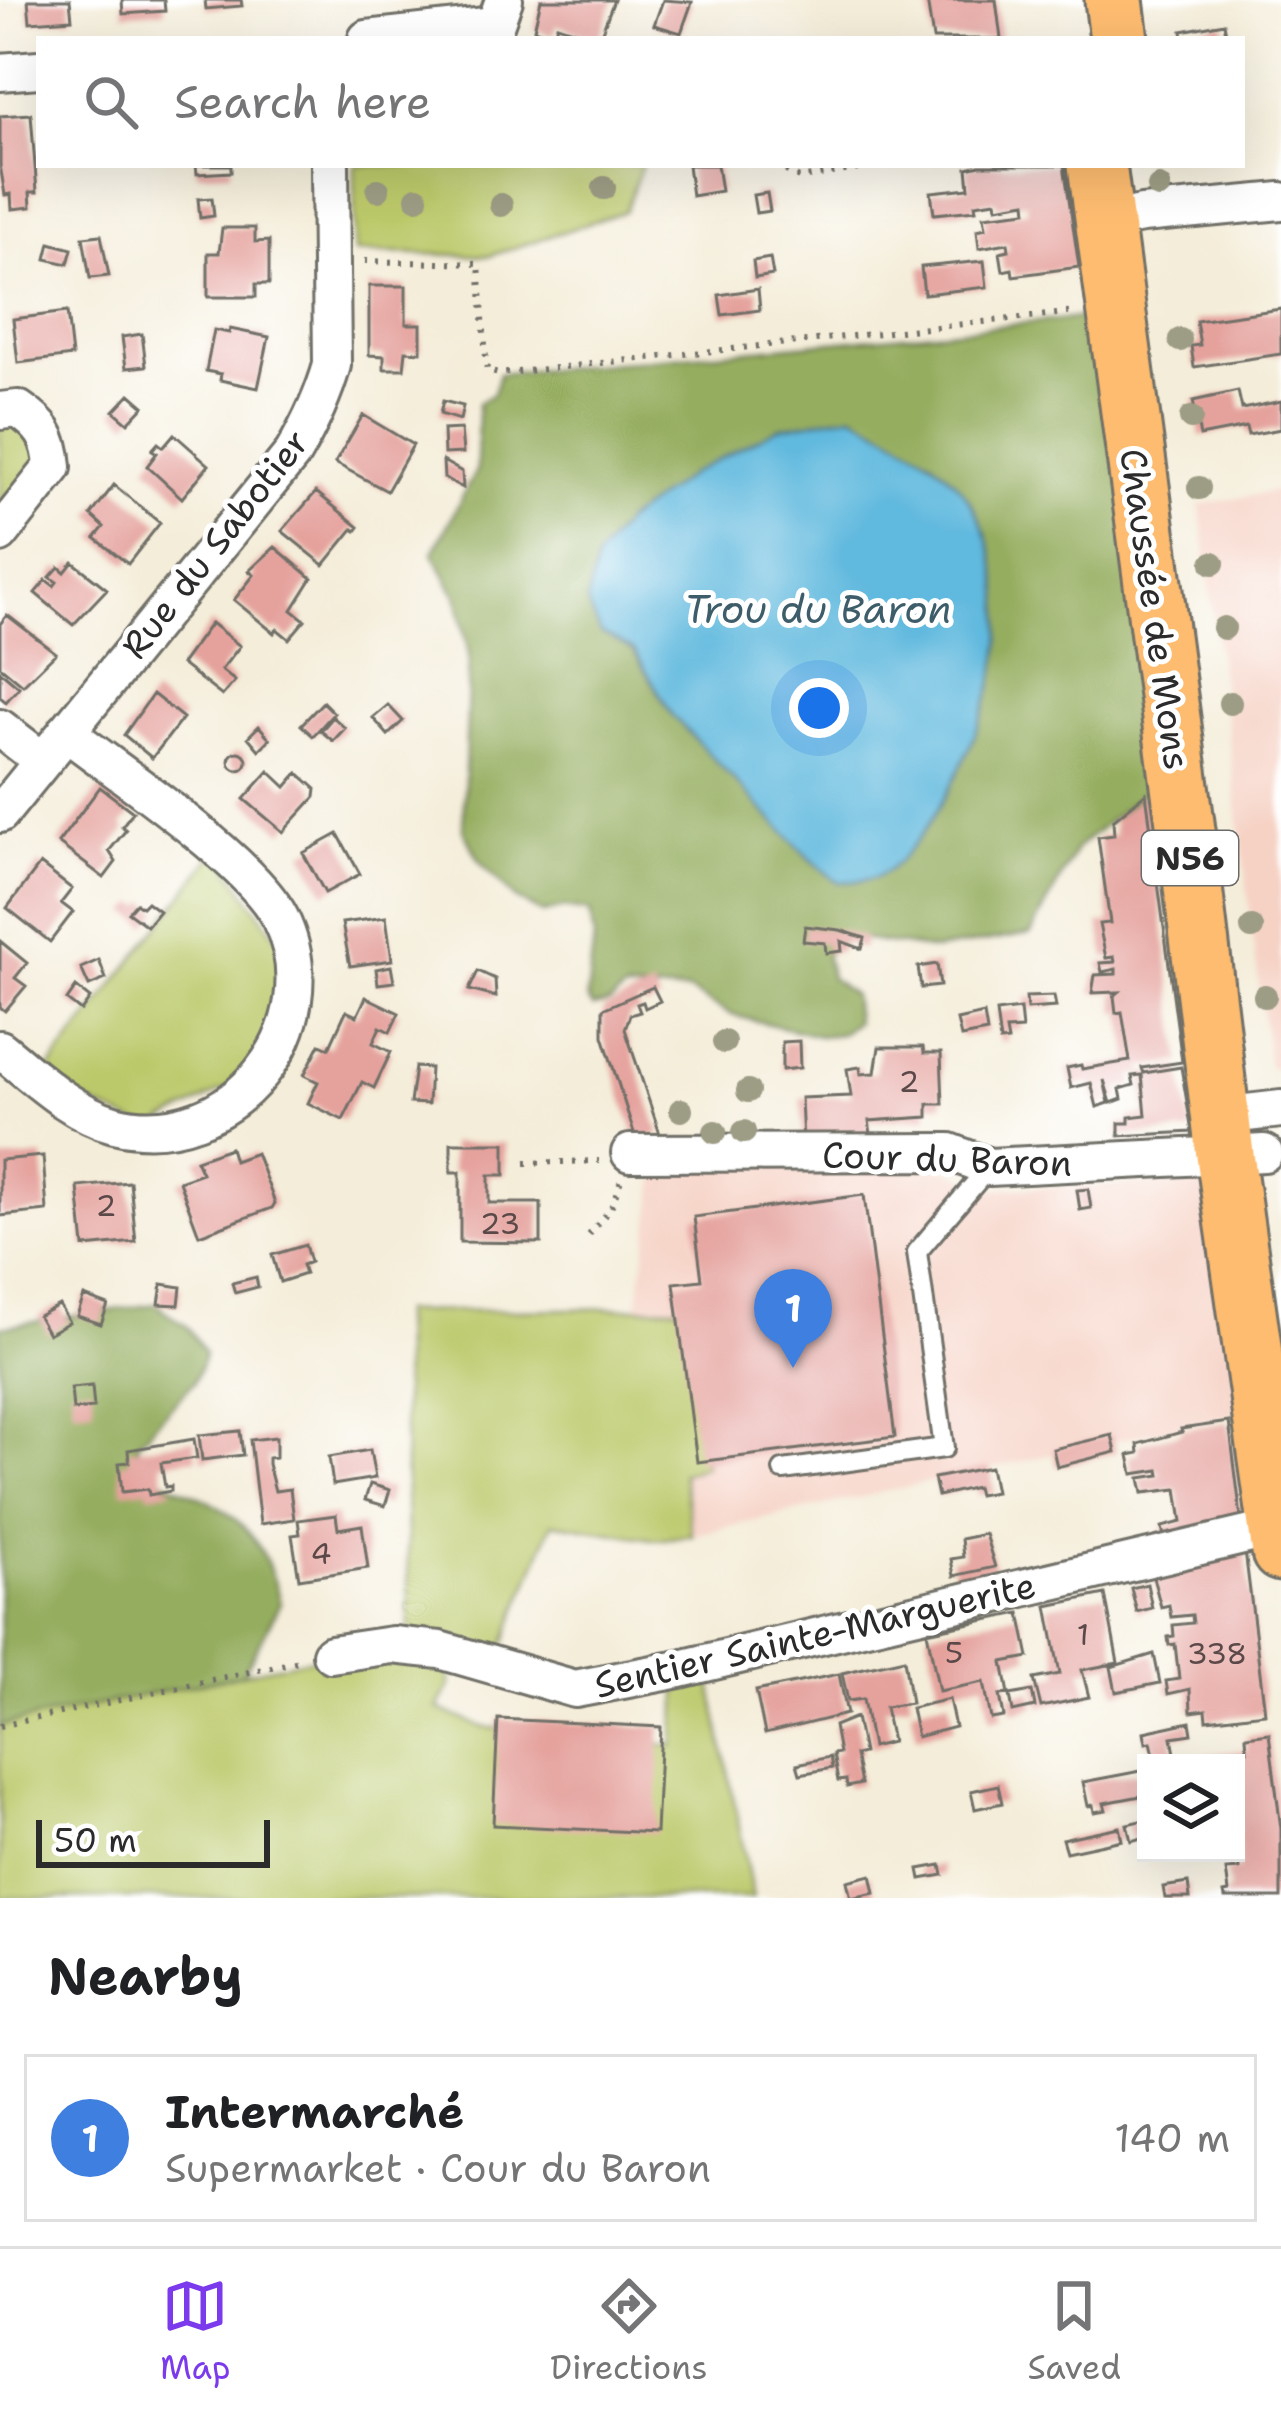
<!DOCTYPE html>
<html lang="en">
<head>
<meta charset="utf-8">
<style>
  :root { --surface:#fff; --page:#f2f2f2; --text:#202124; --muted:#757577; --line:#e0e0e0; --accent:#7c3aed }
  body { margin:0; font-family:"Shantell Sans",sans-serif; background:var(--page); color:var(--text) }
  .controls { position:absolute; right:36px; bottom:36px; display:grid; overflow:hidden; border-radius:0px; box-shadow:0 12px 48px #0002 }
  .controls button { width:108px; height:108px; display:grid; place-items:center; padding:0; border:0; border-bottom:3px solid var(--line); background:var(--surface); color:var(--text); font:60px sans-serif }
  .scale { position:absolute; left:36px; bottom:30px; width:234px; box-sizing:border-box; padding-left:12px; border:6px solid #2b2b2b; border-top:0; font-size:33px; line-height:42px; white-space:nowrap; color:#2b2b2b; -webkit-text-stroke:9px #fff; paint-order:stroke }
  .you { position:absolute; left:819px; top:708px; width:42px; height:42px; margin:-30px; border:9px solid #fff; border-radius:50%; background:#1a73e8; box-shadow:0 0 0 18px #1a73e833 }
  .badge { display:grid; place-items:center; width:78px; height:78px; border-radius:50%; background:var(--accent); color:#fff; font-size:39px; font-weight:700 }
  .pin { position:absolute; translate:-50% -99px; filter:drop-shadow(0 3px 6px #0008) }
  .pin::after { content:''; position:absolute; top:63px; width:42px; height:36px; background:inherit; clip-path:polygon(0 0,100% 0,50% 100%) }
  .list { margin:0; padding:0; list-style:none }
  h2 { display:flex; justify-content:space-between; align-items:center; height:156px; margin:0; padding:0 48px; font-size:51px }
  h2 small { font-size:39px; font-weight:400; color:var(--muted) }
  .list li { display:grid; grid-template-columns:78px 1fr auto; gap:36px; align-items:center; box-sizing:border-box; height:168px; margin:0 24px 24px; padding:0 24px; border:3px solid var(--line); border-radius:0px }
  .list b { display:block; font-size:45px; white-space:nowrap }
  .list p { margin:0; font-size:39px; white-space:nowrap; color:var(--muted) }
  .list em { font-size:39px; font-style:normal; color:var(--muted) }
  .icon { flex:none; width:66px; height:66px; fill:none; stroke:currentColor; stroke-width:2; stroke-linecap:round; stroke-linejoin:round }
  .map { position:relative; flex:none; width:1281px; height:1898px; overflow:hidden }
  .search { position:absolute; background:var(--surface); box-shadow:0 12px 48px #0002; left:36px; right:36px; top:36px; height:132px; display:flex; align-items:center; gap:30px; box-sizing:border-box; padding:0 42px; border-radius:0px; color:var(--muted); font-size:45px }
  .sheet { height:348px; background:var(--surface) }
  nav { display:flex; justify-content:space-around; align-items:center; box-sizing:border-box; height:168px; border-top:3px solid var(--line); background:var(--surface); font-size:33px; color:var(--muted) }
  nav a { display:grid; justify-items:center; gap:6px }
  nav .on { color:var(--accent) }
  .map>svg:first-child { display:block }
  .built { fill:#f6d2c5 }
  .green { fill:#bcc96b; stroke:#747a4b; stroke-width:3 }
  .forest { fill:#95ad5f; stroke:#606c45; stroke-width:3; fill-rule:evenodd }
  .water { fill:#61b9de; stroke:#467284; stroke-width:3 }
  .building { fill:#e5a29d }
  .lines { fill:none; stroke-linecap:round; stroke-linejoin:round }
  .service-casing { stroke:#716f68; stroke-width:24 }
  .minor-casing { stroke:#716f68; stroke-width:42 }
  .primary-casing { stroke:#716f68; stroke-width:63 }
  .path { stroke:#716f68; stroke-width:6; stroke-dasharray:3 9; stroke-linecap:butt }
  .service { stroke:#fff; stroke-width:18 }
  .minor { stroke:#fff; stroke-width:36 }
  .primary { stroke:#fdbc6f; stroke-width:57 }
  .tree { fill:#9d9c84 }
  .labels { text-anchor:middle; dominant-baseline:central; stroke-width:10; stroke-linejoin:round; paint-order:stroke }
  .number-label { font-size:30px; fill:#5a4948 }
  .shield { fill:#fff; stroke:#6b6b6b; stroke-width:3 }
  .shield-label { font-size:33px; font-weight:bold; fill:#2b2b2b }
  .street-label { font-size:36px; fill:#2b2b2b; stroke:#fff }
  .water-label { font-size:39px; font-style:italic; fill:#3e5d6a; stroke:#fff }
</style>
</head>
<body>
<div class="map">
<svg width="1281" height="1898" viewBox="0 0 1281 1898">
  <rect width="100%" height="100%" fill="#fff"/>
  <filter id="ink" filterUnits="userSpaceOnUse"><feTurbulence type="fractalNoise" baseFrequency=".00833" numOctaves="2"/><feDisplacementMap in="SourceGraphic" scale="24" xChannelSelector="R" yChannelSelector="G"/><feConvolveMatrix kernelMatrix="1 2 1 2 8 2 1 2 1" color-interpolation-filters="sRGB"/></filter>
  <filter id="wash" filterUnits="userSpaceOnUse"><feTurbulence type="fractalNoise" baseFrequency=".004" numOctaves="4" result="noise"/><feDisplacementMap in="SourceGraphic" scale="48" xChannelSelector="R" yChannelSelector="G"/><feGaussianBlur stdDeviation="2.7" result="paint"/><feColorMatrix in="noise" values="0 0 0 0 0 0 0 0 0 0 0 0 0 0 0 0 0 1.4 0 .05"/><feComposite in="paint" operator="in"/></filter>
  <g filter="url(#wash)">
    <rect width="100%" height="100%" fill="#f4edd9"/>
    <path class="built" d="M1281 490V1068H1269L1200 505Z
      M660 1153 927 1160 988 1189 1215 1182 1247 1411 692 1535 682 1473 705 1466 679 1307 637 1308Z"/>
    <path class="green" d="M355 165H642L625 211 490 256 354 252Z
      M0 411 52 442 0 534Z
      M217 850 294 963 269 1066 149 1129 40 1081Z
      M680 1307 705 1467 682 1473 692 1535 658 1540 552 1523 496 1665 448 1667 450 1685 438 1709 483 1727 674 1746 680 1669 709 1673 753 1898H0V1725L370 1646H410L401 1312Z"/>
    <path class="forest" d="M1102 316 1159 779 1076 849 1031 934 936 950 848 937 825 955 831 978 853 995 856 1022 840 1034 819 1036 732 1015 689 991H624L610 1003 593 1007 587 998 594 939 590 912 564 908 543 913 517 900 481 863 463 830 469 655 457 597 433 553 477 469 478 403 493 394 499 374ZM853 414 932 460 965 494 940 804 889 870 837 882 806 855 672 715 633 650 601 633 588 603 596 559 778 428Z
      M155 1304 189 1328 205 1354 194 1382 136 1445 151 1476C224 1505 262 1522 280 1603L243 1674 0 1726V1327Z"/>
    <path class="water" d="M852 414C891 436 937 456 964 493 998 539 1008 614 996 669 985 724 935 834 890 869 875 881 855 882 837 882L806 855 672 715 634 650 601 633 587 603 596 559 625 522 692 473 778 428Z"/>
    <g id="blocks">
      <path class="building" d="M28 0H70L72 19 30 22Z
        M122 0H164L165 11 123 14Z
        M205 0H241L242 6 206 9Z
        M541 0H614L599 39 557 25 553 36 534 29Z
        M663 0 692 2 681 33 654 25Z
        M927 0H996L1001 39H933Z
        M1224 23 1227 39H1183L1182 31Z
        M31 114 37 192H30L31 207 12 209 11 194 5 195 0 165V116Z
        M196 165H231V172L197 174Z
        M688 165H717L721 191 692 196Z
        M980 165H1064L1079 267 1013 276 1012 269 1003 271 1000 252 1009 250 1008 243 979 248 977 230 986 228 984 216 1027 211 1026 202 997 207 996 201 975 204 976 210 934 214 931 192 969 188 967 168Z
        M767 193 770 211 756 213 753 195Z
        M212 198 214 216 200 218 198 199Z
        M222 228H255V242L269 241V284H256V297H208V253H219Z
        M101 235 109 276 90 278 83 237Z
        M50 243 72 249 68 264 46 259Z
        M770 258 773 275 755 278 753 261Z
        M984 261 987 287 924 294 921 267Z
        M369 286H406V324H421V352L406 351 404 369H384V356L369 355Z
        M758 289 760 310 722 315 719 295Z
        M1281 309V354L1194 367 1191 346 1200 345 1196 321Z
        M67 312 72 356 18 363 13 319Z
        M230 329 269 337 258 388 220 380 221 374 206 371 214 330 229 333Z
        M142 334 146 366 126 368 122 337Z
        M1238 391 1242 409 1281 401V429L1248 435 1246 427 1200 436 1193 401Z
        M130 394 144 406 128 423 114 411Z
        M443 401 463 406 460 420 440 414Z
        M363 415 413 445 387 491 335 463Z
        M461 429 463 453 444 454 443 430Z
        M174 434 209 465 182 498 147 466 157 453 152 450 158 443 163 447Z
        M443 461 462 472 463 488 444 478Z
        M114 485 160 523 128 564 95 538 104 527 91 515Z
        M316 492 359 527 356 531 353 529 324 565 282 531Z
        M275 547 312 578 292 610 305 620 289 639 277 629 274 633 234 600 254 575 249 571Z
        M73 562 107 589 73 625 35 593 46 580 54 586 57 582 50 577 59 567 65 572Z
        M7 615 56 653 23 685 0 666V624Z
        M211 623 240 646 221 670 235 681 222 696 181 664Z
        M0 671 19 687 6 702 0 697Z
        M153 694 183 718 152 758 124 735Z
        M323 702 334 713 313 736 301 725Z
        M388 705 403 721 388 735 373 718Z
        M333 717 345 728 333 741 321 731Z
        M259 726 270 739 259 750 248 737Z
        M229 761a9 9 0 1 1 18 0a9 9 0 1 1-18 0Z
        M269 771 286 787 298 773 316 789 315 797 283 832 244 799Z
        M100 787 133 812 122 826 126 830 109 851 116 862 104 878 58 843Z
        M1146 793 1182 1062 1142 1068 1144 1073 1181 1067 1192 1132 1119 1136V1123H1129V1117L1146 1115 1142 1075 1132 1076 1134 1085 1120 1089 1122 1099 1111 1103 1104 1080 1109 1103 1097 1107 1091 1083 1071 1088 1067 1068 1081 1065 1082 1069 1130 1061 1122 1012 1116 1013 1114 996 1119 992 1092 993 1095 975 1116 974V969L1102 972 1100 963 1115 962 1114 957 1106 958 1099 924 1110 923 1098 837 1114 835 1113 820Z
        M338 834 360 874 325 893 303 853Z
        M40 864 72 889 61 903 73 912 50 942 7 908Z
        M147 902 159 911 147 926 128 912 136 903 142 907Z
        M386 917 392 960 350 966 342 923Z
        M805 926 840 930 865 938 862 949 841 941 842 951 826 953 825 943 803 941Z
        M0 941 27 963 15 978 26 986 5 1011 0 1007Z
        M99 960 106 979 89 986 81 968Z
        M937 964 940 986 921 988 918 967Z
        M391 966 394 982 378 984 376 969Z
        M478 971 495 979 496 997 469 990Z
        M76 987 90 998 81 1011 67 1000Z
        M653 987 660 1001 645 1008 643 1002 637 1004 640 1012 630 1015 625 1029 660 1134 637 1142 603 1036V1009Z
        M1054 996 1056 1007 1027 1009 1026 997Z
        M366 997 399 1013 390 1032 380 1027 373 1043 391 1052 374 1088 362 1082 343 1120 308 1103 318 1082 304 1075 320 1044 329 1048 346 1011 357 1016Z
        M1020 1009 1022 1029 1006 1030 1008 1041 1000 1042 996 1012Z
        M984 1014 987 1032 961 1037 957 1020Z
        M799 1041 800 1068 782 1070V1042Z
        M879 1047H923L924 1053H941L943 1104H928V1117L869 1121 872 1140 803 1143 801 1098 851 1096 847 1069 860 1067 861 1074 875 1073Z
        M415 1067 430 1068 428 1104 410 1103Z
        M451 1143H505V1175H489V1203H541V1243L460 1242V1172H451Z
        M230 1148 234 1161 256 1153 275 1203 272 1208 199 1235 179 1181 202 1173 196 1160Z
        M43 1156 47 1211 0 1216V1160Z
        M130 1182 136 1242 84 1247 78 1187Z
        M1088 1189 1091 1208 1080 1210 1077 1190Z
        M864 1195 895 1437 697 1462 674 1283 702 1280 694 1217Z
        M305 1245 310 1262 302 1265 305 1274 280 1282 272 1255Z
        M256 1277 258 1287 235 1293 232 1283Z
        M162 1284 181 1287 179 1305 159 1304Z
        M84 1296 108 1305 101 1324 77 1316Z
        M59 1305 69 1322 48 1334 38 1316Z
        M92 1386 94 1408 73 1410 71 1388Z
        M1229 1422 1242 1525 1167 1552 1162 1527 1182 1522 1177 1489 1143 1493 1140 1478 1160 1475 1159 1470 1133 1474 1129 1455 1139 1453 1138 1444 1182 1432 1181 1429Z
        M240 1431 243 1455 202 1460 199 1435Z
        M1112 1435 1116 1452 1057 1467 1053 1449Z
        M276 1437V1457L268 1458V1464L275 1491 290 1489 294 1519 260 1524 250 1440Z
        M194 1439 197 1458 161 1463 165 1487 171 1486V1491L149 1495 148 1489 122 1492 119 1463 129 1462 128 1450Z
        M370 1450 375 1478 333 1485 329 1457Z
        M990 1467 995 1492 978 1495 976 1487 938 1496 934 1478Z
        M370 1484 390 1490 385 1506 365 1500Z
        M336 1515 338 1529 362 1525 368 1568 299 1579 292 1535 300 1534 298 1520Z
        M985 1534 995 1567 954 1576 951 1559 963 1557 961 1539Z
        M1245 1551 1265 1713 1207 1720 1206 1710 1191 1712 1190 1689 1168 1694 1166 1681 1179 1679 1175 1644 1169 1645 1168 1637 1174 1636 1173 1625 1193 1623 1192 1615 1171 1617 1169 1605 1161 1607 1151 1570Z
        M1147 1584 1152 1608 1137 1612 1131 1588Z
        M1105 1594 1118 1663 1082 1670 1089 1697 1041 1707 1034 1679 1060 1674 1047 1606Z
        M1020 1613 1029 1657 1003 1662 1009 1694 1000 1695 1004 1717 991 1719 984 1682 939 1691 927 1632Z
        M1154 1654 1160 1683 1116 1692 1111 1667Z
        M904 1659 911 1703 885 1707 892 1742 872 1747 863 1699 848 1701 842 1673Z
        M839 1674 847 1714 765 1734 756 1691Z
        M1032 1691 1035 1707 1013 1712 1010 1695Z
        M949 1699 955 1727 917 1737 911 1708Z
        M856 1717 863 1753 855 1755 861 1784 847 1787 846 1780 838 1781 833 1754 839 1753 834 1726Z
        M498 1719 661 1727 656 1833 493 1825Z
        M1190 1722 1192 1734 1172 1737 1175 1754 1155 1759 1151 1742 1146 1743 1144 1732Z
        M1269 1733 1281 1829V1898H1225L1224 1893 1229 1892 1226 1870 1239 1869 1236 1763H1206L1205 1755 1247 1750 1246 1736Z
        M830 1757 832 1768 800 1774 797 1764Z
        M1146 1770V1795L1104 1803 1106 1810 1094 1812 1093 1805 1088 1806 1083 1782Z
        M998 1785 1002 1803 975 1809 971 1791Z
        M1144 1820 1146 1837 1131 1841 1127 1824Z
        M1119 1827 1122 1840 1066 1852 1062 1839Z
        M941 1865 943 1875 921 1879 919 1869Z
        M871 1875 875 1893 851 1898 847 1881Z
        M1188 1883 1190 1898H1165L1163 1887Z"/>
    </g>
  </g>
  <g filter="url(#ink)">
    <use href="#blocks" fill-opacity="0" stroke="#716f68" stroke-width="3"/>
    <g class="lines">
      <defs>
        <path id="service" d="M783 1470 944 1448 917 1252 989 1167"/>
        <path id="minor" d="M367 39 495 25 504 0
          M0 72 39 69
          M1106 221 1142 214 1281 201
          M0 411 18 409C42 425 51 437 53 467L0 534
          M0 728 43 761
          M0 814 293 453C310 424 323 397 332 365L330 165
          M0 1049C35 1077 70 1112 114 1124 232 1154 333 1026 280 918 252 862 120 774 66 732
          M1221 1116 1281 1109
          M630 1153 950 1152 989 1167 1264 1153
          M331 1654 392 1645 440 1650 575 1689 680 1669 1281 1527"/>
        <path id="primary" d="M1114 0 1119 39
          M1097 165 1188 845 1225 1155 1281 1552"/>
      </defs>
      <use href="#service" class="service-casing"/>
      <use href="#minor" class="minor-casing"/>
      <use href="#primary" class="primary-casing"/>
      <path class="path" d="M775 165 799 178 884 165
        M365 261 479 264 487 371 499 374 1076 312
        M525 1163 599 1161
        M589 1235 611 1208 621 1180
        M0 1726 304 1660"/>
      <use href="#service" class="service"/>
      <use href="#minor" class="minor"/>
      <use href="#primary" class="primary"/>
    </g>
    <g class="tree">
      <circle cx="1159" cy="187" r="12"/>
      <circle cx="604" cy="188" r="12"/>
      <circle cx="378" cy="190" r="12"/>
      <circle cx="417" cy="198" r="12"/>
      <circle cx="501" cy="205" r="12"/>
      <circle cx="1180" cy="340" r="12"/>
      <circle cx="1191" cy="418" r="12"/>
      <circle cx="1199" cy="488" r="12"/>
      <circle cx="1213" cy="563" r="12"/>
      <circle cx="1224" cy="628" r="12"/>
      <circle cx="1230" cy="703" r="12"/>
      <circle cx="1252" cy="928" r="12"/>
      <circle cx="1265" cy="996" r="12"/>
      <circle cx="724" cy="1042" r="12"/>
      <circle cx="748" cy="1091" r="12"/>
      <circle cx="681" cy="1110" r="12"/>
      <circle cx="715" cy="1132" r="12"/>
      <circle cx="744" cy="1132" r="12"/>
    </g>
  </g>
  <g class="labels">
    <g class="number-label">
      <text x="909" y="1081">2</text>
      <text x="106" y="1205">2</text>
      <text x="500" y="1223">23</text>
      <text x="321" y="1553">4</text>
      <text x="1083" y="1634">1</text>
      <text x="954" y="1652">5</text>
      <text x="1217" y="1653">338</text>
    </g>
    <rect class="shield" x="1142" y="831" width="96" height="54" rx="9"/>
    <g class="shield-label">
      <text x="1190" y="858">N56</text>
    </g>
    <g class="street-label">
      <text transform="translate(215 544) rotate(-52)">Rue du Sabotier</text>
      <text transform="translate(1155 609) rotate(82)">Chaussée de Mons</text>
      <text transform="translate(947 1159) rotate(2)">Cour du Baron</text>
      <text transform="translate(815 1635) rotate(-13)">Sentier Sainte-Marguerite</text>
    </g>
    <g class="water-label">
      <text x="818" y="609">Trou du Baron</text>
    </g>
  </g>
</svg>
<div class="controls">
<button><svg class="icon" aria-label="layers" viewBox="0 0 24 24"><path d="M12 4l9 5-9 5-9-5zM3 14l9 5 9-5"/></svg></button>
</div>
<div class="scale">50 m</div>
<div class="you"></div>
<div class="pin badge" style="left:793px;top:1368px;background:#3f7fe0">1</div>
<div class="search"><svg class="icon" aria-label="search" viewBox="0 0 24 24"><circle cx="10" cy="10" r="6"/><path d="M15 15l6 6"/></svg>Search here</div>
</div>
<section class="sheet">
<h2>Nearby<small></small></h2>
<ul class="list">
<li><span class="badge" style="background:#3f7fe0">1</span><div><b>Intermarché</b><p>Supermarket · Cour du Baron</p></div><em>140 m</em></li>
</ul>
</section>
<nav>
<a class="on"><svg class="icon" aria-label="map" viewBox="0 0 24 24"><path d="M3 6l6-2 6 2 6-2v14l-6 2-6-2-6 2zM9 4v14M15 6v14"/></svg>Map</a>
<a><svg class="icon" aria-label="directions" viewBox="0 0 24 24"><path d="M12 3l9 9-9 9-9-9zM9 14v-3h6M13 9l2 2-2 2"/></svg>Directions</a>
<a><svg class="icon" aria-label="saved" viewBox="0 0 24 24"><path d="M7 4h10v16l-5-4-5 4z"/></svg>Saved</a>
</nav>
</body>
</html>
